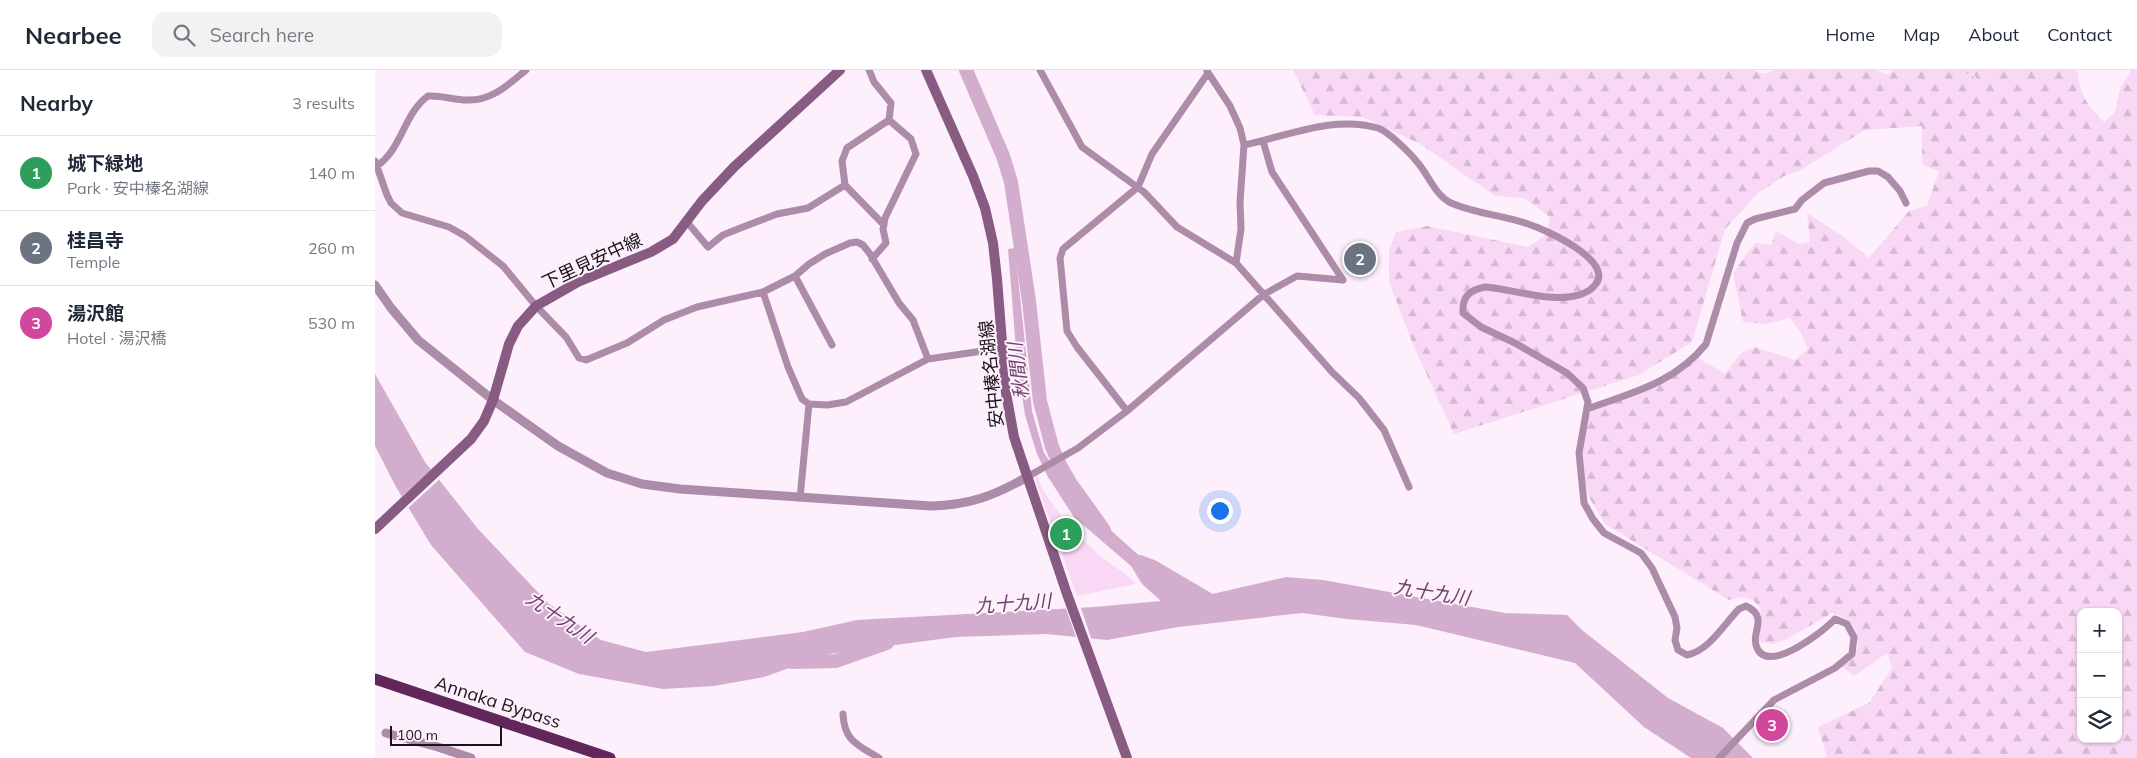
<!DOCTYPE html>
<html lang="en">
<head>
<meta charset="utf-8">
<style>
  :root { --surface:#fff; --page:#f2f2f3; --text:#1f2937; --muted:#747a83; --line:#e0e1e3; --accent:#637525 }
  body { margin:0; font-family:Mulish,"Noto Sans JP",sans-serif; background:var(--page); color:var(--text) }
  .controls { position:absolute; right:15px; bottom:15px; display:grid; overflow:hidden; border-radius:10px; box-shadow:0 1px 4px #0004 }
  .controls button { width:45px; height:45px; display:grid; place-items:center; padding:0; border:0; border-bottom:1px solid var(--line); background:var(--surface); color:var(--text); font:25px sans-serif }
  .scale { position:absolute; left:15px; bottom:12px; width:112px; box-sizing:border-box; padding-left:5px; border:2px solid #1a1419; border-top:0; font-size:14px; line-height:18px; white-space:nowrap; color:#1a1419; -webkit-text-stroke:4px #fdeffb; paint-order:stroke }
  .you { position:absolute; left:844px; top:440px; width:18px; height:18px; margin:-12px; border:4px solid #fff; border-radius:50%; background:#1a73e8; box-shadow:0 0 0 8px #1a73e833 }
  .badge { display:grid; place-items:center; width:32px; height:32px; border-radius:50%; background:var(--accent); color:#fff; font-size:16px; font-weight:700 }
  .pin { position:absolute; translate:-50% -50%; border:2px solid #fff; box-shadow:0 1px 5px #0006 }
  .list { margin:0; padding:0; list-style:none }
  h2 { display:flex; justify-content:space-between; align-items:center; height:65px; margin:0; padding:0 20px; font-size:21px }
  h2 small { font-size:16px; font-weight:400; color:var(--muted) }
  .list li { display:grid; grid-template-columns:32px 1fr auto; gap:15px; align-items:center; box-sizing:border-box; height:75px; padding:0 20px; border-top:1px solid var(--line) }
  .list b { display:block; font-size:19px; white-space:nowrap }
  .list p { margin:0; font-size:16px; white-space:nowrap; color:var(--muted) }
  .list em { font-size:16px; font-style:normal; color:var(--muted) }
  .icon { flex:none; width:28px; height:28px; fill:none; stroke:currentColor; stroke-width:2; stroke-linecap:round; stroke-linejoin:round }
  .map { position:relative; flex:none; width:1762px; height:688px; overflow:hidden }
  header { display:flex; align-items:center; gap:30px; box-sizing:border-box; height:70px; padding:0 25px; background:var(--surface); border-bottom:1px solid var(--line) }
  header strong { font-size:24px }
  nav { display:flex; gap:28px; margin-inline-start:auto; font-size:18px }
  .search { width:350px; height:45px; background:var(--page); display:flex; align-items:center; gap:12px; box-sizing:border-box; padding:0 18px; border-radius:15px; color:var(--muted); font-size:19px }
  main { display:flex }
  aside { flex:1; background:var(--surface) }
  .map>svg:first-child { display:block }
  .grass { fill:url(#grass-dots) }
  .forest { fill:url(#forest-firs); fill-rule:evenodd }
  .green { fill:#f9d8f5 }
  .water { fill:#d2adcd }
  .pier { fill:#fdeffb }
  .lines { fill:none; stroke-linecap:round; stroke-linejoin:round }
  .river { stroke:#d2adcd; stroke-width:14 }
  .minor { stroke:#ac8ca8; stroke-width:7 }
  .tertiary { stroke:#ac8ca8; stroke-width:9 }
  .secondary { stroke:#885b83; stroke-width:10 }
  .trunk { stroke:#61265c; stroke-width:11 }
  .labels { text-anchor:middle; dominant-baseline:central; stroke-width:4; stroke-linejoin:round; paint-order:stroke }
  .street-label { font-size:18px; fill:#1a1419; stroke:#fdeffb }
  .water-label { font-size:19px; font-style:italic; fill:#6f406b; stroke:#fdeffb }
</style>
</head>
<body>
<header>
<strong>Nearbee</strong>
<div class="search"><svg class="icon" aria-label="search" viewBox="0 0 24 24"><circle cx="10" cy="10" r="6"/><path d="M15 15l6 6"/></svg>Search here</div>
<nav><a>Home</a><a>Map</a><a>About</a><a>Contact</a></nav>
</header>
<main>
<aside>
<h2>Nearby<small>3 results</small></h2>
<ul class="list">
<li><span class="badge" style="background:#2e9e5b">1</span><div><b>城下緑地</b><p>Park · 安中榛名湖線</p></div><em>140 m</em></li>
<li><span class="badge" style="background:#6b7280">2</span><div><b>桂昌寺</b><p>Temple</p></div><em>260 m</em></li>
<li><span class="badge" style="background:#d1479c">3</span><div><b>湯沢館</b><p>Hotel · 湯沢橋</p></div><em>530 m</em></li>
</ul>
</aside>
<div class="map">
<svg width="1762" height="688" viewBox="0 0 1762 688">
  <defs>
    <pattern id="grass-dots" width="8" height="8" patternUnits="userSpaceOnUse" patternTransform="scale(1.25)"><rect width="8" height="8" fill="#f9d8f5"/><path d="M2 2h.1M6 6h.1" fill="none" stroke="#d5b8d1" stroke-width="1.8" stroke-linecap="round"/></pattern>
    <pattern id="forest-firs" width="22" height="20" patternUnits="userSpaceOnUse" patternTransform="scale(1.25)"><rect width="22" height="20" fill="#f9d8f5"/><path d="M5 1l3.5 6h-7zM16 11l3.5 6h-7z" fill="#d5b8d1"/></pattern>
  </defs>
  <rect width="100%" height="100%" fill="#fdeffb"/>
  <path class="grass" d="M1586 0H1596L1602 9 1598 13Z"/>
  <path class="forest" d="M918 0H1377L1389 4 1401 0H1501L1513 5 1517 0H1586L1598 13 1602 9 1596 0H1702C1706 26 1711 34 1729 52L1740 42 1745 19 1756 0H1762V688H1452L1443 657 1494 633 1517 598 1512 583 1479 606 1466 596 1483 578C1483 555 1478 550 1457 543L1410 570 1398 574 1385 572 1380 566 1386 547 1385 537 1378 530 1366 527 1354 530 1230 454 1214 427 1207 399 1205 368 1213 345 1222 336 1279 312 1323 288 1350 304 1366 283 1380 277 1420 290 1433 279 1426 263 1415 248 1390 254 1368 252 1358 203 1380 173 1396 175 1401 161 1424 174 1435 172 1432 143 1466 165 1494 188 1534 141 1552 136 1564 101 1547 95V56L1490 60 1424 101 1409 106 1382 124 1350 159 1317 272 1264 305 1079 364 1039 277 1014 212V180L1021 162 1052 156 1153 177 1172 164 1175 147 1149 128 1120 126 1047 75 988 47 940 45ZM1706 542H1743V669H1706Z"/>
  <path class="green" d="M663 404C663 425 711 475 728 488 739 497 752 503 761 514L702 526 659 406Z"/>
  <path class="water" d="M640 178 657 341 669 383 701 429 760 482 820 528 911 507 948 510 1130 543 1192 545 1207 560 1293 628 1348 658 1378 688H1316L1269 657 1200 593 1041 555 972 549 927 543 803 557 732 570 671 564 580 567 454 584 389 607 339 616 288 619 204 604 150 582 56 475 21 417 0 376V304L50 392 103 459 174 534 226 570 271 582 428 562 482 550 719 537 786 531 767 514 756 496 699 447 673 407 662 384 650 345 642 291 633 179Z"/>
  <path class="pier" d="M58 398 66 408 32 439 25 428Z
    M705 535 717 571 702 570 690 536Z"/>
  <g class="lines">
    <path class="river" d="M591 0 628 86 636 112 654 231 665 331 677 377 686 397 696 414 729 460
      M765 492 778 497 836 531
      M417 592 461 591 512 573"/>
    <path class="minor" d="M665 0 707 77 769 122 802 157 861 193 957 302 984 328 1009 360 1034 417
      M832 1 855 36 865 58 869 75 865 132 866 159 861 193
      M888 71 897 102 968 210
      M869 75C913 66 958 45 1003 58 1014 62 1035 83 1043 93 1054 106 1060 125 1076 133 1101 144 1128 145 1153 154 1169 159 1241 191 1220 215 1214 223 1202 226 1193 227 1168 230 1135 219 1110 217 1095 220 1087 226 1088 243L1106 257 1140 273 1192 303 1208 318 1213 332 1204 383 1209 433 1218 449 1229 463 1266 483 1277 498 1300 547 1302 558 1300 570 1303 580 1312 585C1334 581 1349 554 1364 539L1371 536C1396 548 1373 563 1383 580 1397 602 1449 561 1460 549L1472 554 1479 567 1477 584 1460 598 1399 630 1344 688
      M0 91 12 125 16 133 27 143 74 157 90 166 128 196 161 236 191 267 204 288 211 290 252 273 289 250 322 237 388 222 420 206 434 194 450 184 475 173 482 172 488 175 495 184 524 233 538 250 553 289
      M0 97C27 81 28 44 53 26 66 25 79 30 92 30 117 31 134 14 151 0
      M470 115 509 155
      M312 152 333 177 348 165 368 157 402 144 433 138 470 115 467 91 472 78 514 50 516 33 499 12 494 0
      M497 189 511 173 508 159 510 148 541 84 536 69 514 50
      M420 206 457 275
      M388 222 413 297 427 329 434 334 452 335 471 332 553 289 628 278
      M1212 339C1256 323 1300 313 1331 274L1362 173 1372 153 1380 149 1420 139 1427 130 1449 113 1494 101H1503L1513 107 1525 121 1531 133
      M752 341 702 277 692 261 685 188 688 179 763 117 777 84 833 3
      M652 407 703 378 752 341 888 225 922 206 968 210
      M425 428 434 334
      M468 644C469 671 483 675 504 688"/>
    <path class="tertiary" d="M0 215 16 238 43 270 118 330 183 376 232 403 267 414 305 419 556 436C594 435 619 426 652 407
      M11 663 63 677 96 688"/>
    <path class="secondary" d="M551 0 598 106 610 138 618 173 622 209 631 323 639 367 692 524 752 688
      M0 459 96 369 109 351 118 330 134 274 143 256 161 236 203 212 276 182 298 169 327 131 359 97 465 0"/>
    <path class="trunk" d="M0 609 235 688"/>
  </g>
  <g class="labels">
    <g class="street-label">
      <text transform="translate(217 191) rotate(-25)">下里見安中線</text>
      <text transform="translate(616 304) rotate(-96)">安中榛名湖線</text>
      <text transform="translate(123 632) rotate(18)">Annaka Bypass</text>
    </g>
    <g class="water-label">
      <text transform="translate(643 301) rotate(-97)">秋間川</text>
      <text transform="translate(1057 522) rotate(9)">九十九川</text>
      <text transform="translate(638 533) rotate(-4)">九十九川</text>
      <text transform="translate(185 547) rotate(34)">九十九川</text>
    </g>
  </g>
</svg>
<div class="controls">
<button>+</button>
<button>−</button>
<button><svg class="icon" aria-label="layers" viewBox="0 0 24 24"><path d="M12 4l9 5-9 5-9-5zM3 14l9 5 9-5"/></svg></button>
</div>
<div class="scale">100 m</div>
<div class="you"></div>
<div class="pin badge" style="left:691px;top:464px;background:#2e9e5b">1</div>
<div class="pin badge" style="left:985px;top:189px;background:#6b7280">2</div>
<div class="pin badge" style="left:1397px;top:655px;background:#d1479c">3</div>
</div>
</main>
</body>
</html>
